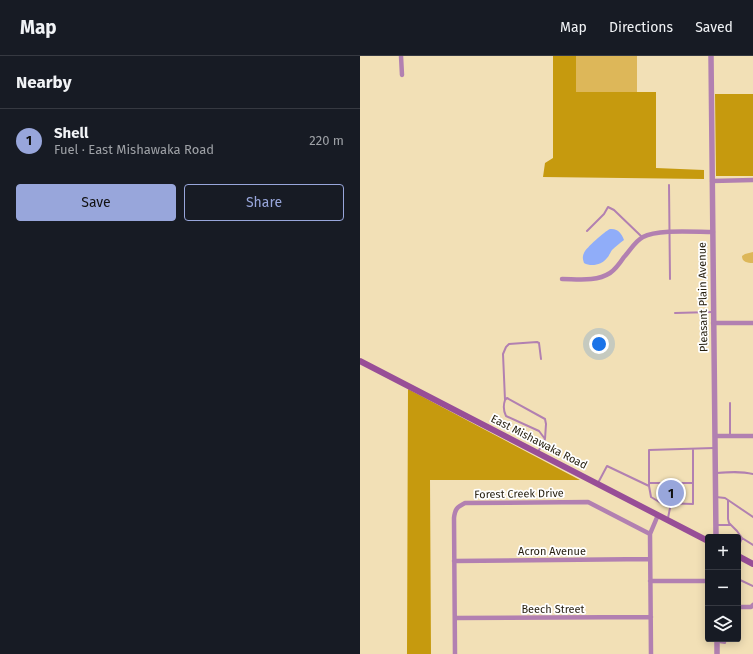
<!DOCTYPE html>
<html lang="en">
<head>
<meta charset="utf-8">
<style>
  :root { --surface:#171b24; --page:#20242c; --text:#f1f3f6; --muted:#9ea1a6; --line:#363941; --accent:#98a6db }
  body { margin:0; font-family:"Fira Sans",sans-serif; background:var(--page); color:var(--text) }
  .controls { position:absolute; right:12px; bottom:12px; display:grid; overflow:hidden; border-radius:4px; box-shadow:0 2px 10px #0003 }
  .controls button { width:36px; height:36px; display:grid; place-items:center; padding:0; border:0; border-bottom:1px solid var(--line); background:var(--surface); color:var(--text); font:20px sans-serif }
  .you { position:absolute; left:239px; top:288px; width:14px; height:14px; margin:-10px; border:3px solid #fff; border-radius:50%; background:#1a73e8; box-shadow:0 0 0 6px #1a73e833 }
  .badge { display:grid; place-items:center; width:26px; height:26px; border-radius:50%; background:var(--accent); color:#111; font-size:13px; font-weight:700 }
  .pin { position:absolute; translate:-50% -50%; border:2px solid #fff; box-shadow:0 1px 4px #0006 }
  .list { margin:0; padding:0; list-style:none }
  h2 { display:flex; justify-content:space-between; align-items:center; height:52px; margin:0; padding:0 16px; font-size:17px }
  h2 small { font-size:13px; font-weight:400; color:var(--muted) }
  .list li { display:grid; grid-template-columns:26px 1fr auto; gap:12px; align-items:center; box-sizing:border-box; height:64px; padding:0 16px; border-top:1px solid var(--line) }
  .list b { display:block; font-size:15px; white-space:nowrap }
  .list p { margin:0; font-size:13px; white-space:nowrap; color:var(--muted) }
  .list em { font-size:13px; font-style:normal; color:var(--muted) }
  .actions { display:flex; gap:8px; padding:12px 16px }
  .actions a { flex:1; padding:9px 0; border:1px solid var(--accent); border-radius:4px; text-align:center; font-size:14px; color:var(--accent) }
  .actions .main { background:var(--accent); color:#111 }
  .icon { flex:none; width:22px; height:22px; fill:none; stroke:currentColor; stroke-width:2; stroke-linecap:round; stroke-linejoin:round }
  .map { position:relative; flex:none; width:393px; height:598px; overflow:hidden }
  header { display:flex; align-items:center; gap:24px; box-sizing:border-box; height:56px; padding:0 20px; background:var(--surface); border-bottom:1px solid var(--line) }
  header strong { font-size:19px }
  nav { display:flex; gap:22px; margin-inline-start:auto; font-size:14px }
  main { display:flex }
  aside { flex:1; background:var(--surface) }
  .map>svg:first-child { display:block }
  .green { fill:#ddb759 }
  .forest { fill:#c69a0e }
  .water { fill:#90adf9 }
  .lines { fill:none; stroke-linecap:round; stroke-linejoin:round }
  .service { stroke:#b280b1; stroke-width:2 }
  .minor { stroke:#b280b1; stroke-width:4.5 }
  .tertiary { stroke:#b280b1; stroke-width:5.5 }
  .secondary { stroke:#984e97; stroke-width:6 }
  .labels { text-anchor:middle; dominant-baseline:central; stroke-width:3.5; stroke-linejoin:round; paint-order:stroke }
  .street-label { font-size:11px; fill:#251e0e; stroke:#fff }
</style>
</head>
<body>
<header>
<strong>Map</strong>
<nav><a>Map</a><a>Directions</a><a>Saved</a></nav>
</header>
<main>
<aside>
<h2>Nearby<small></small></h2>
<ul class="list">
<li><span class="badge">1</span><div><b>Shell</b><p>Fuel · East Mishawaka Road</p></div><em>220 m</em></li>
</ul>
<div class="actions"><a class="main">Save</a><a>Share</a></div>
</aside>
<div class="map">
<svg width="393" height="598" viewBox="0 0 393 598">
  <rect width="100%" height="100%" fill="#f2e0b6"/>
  <path class="green" d="M216 0H277V36H216Z
    M393 196V207C387 207 382 206 382 200L385 198Z"/>
  <path class="forest" d="M193 0H216V36H296V112L344 114V123L183 121 185 107 193 102Z
    M355 38H393V120H356Z
    M48 333 220 424H70L71 598H47Z"/>
  <path class="water" d="M250 173C258 172 262 178 264 184 260 187 256 190 252 194 250 197 249 200 247 202 242 209 231 211 224 207 223 204 222 201 224 197 226 192 245 175 250 173Z"/>
  <g class="lines">
    <path class="service" d="M309 129 310 223
      M227 175 244 158 248 151 254 154 281 180
      M315 257 352 256
      M145 344 143 298 146 291 149 288 177 286 179 287 181 303
      M370 347V380
      M178 396 185 383 179 375 146 360C143 354 143 350 145 344L147 342 185 363 186 368 185 383
      M356 417C369 416 381 415 393 418
      M238 427 247 410 289 430V394L354 392
      M289 427H333
      M289 430 291 441 301 447 333 448V393
      M356 441 365 442 368 444V463L369 467 377 475 382 482 393 489
      M368 444 393 461
      M308 462 311 447
      M357 469H370
      M378 492 382 482
      M378 523 393 530
      M358 586 365 587 366 583"/>
    <path class="minor" d="M41 0 42 19
      M352 125 393 124
      M202 223C217 223 236 226 250 217 256 213 260 207 264 201 270 195 275 185 283 181 297 173 335 176 353 176
      M353 267H393
      M355 380H393
      M94 505 290 503
      M290 525H348
      M378 551H391L393 549
      M95 562 291 561
      M95 598 94 462C95 453 97 451 105 447L228 446 290 478
      M291 598 290 478 298 459"/>
    <path class="tertiary" d="M351 0 356 481
      M357 583V598"/>
    <path class="secondary" d="M0 305 348 485
      M378 500 393 508"/>
  </g>
  <g class="labels">
    <g class="street-label">
      <text transform="translate(343 241) rotate(-91)">Pleasant Plain Avenue</text>
      <text transform="translate(179 386) rotate(27)">East Mishawaka Road</text>
      <text transform="translate(159 438) rotate(-1)">Forest Creek Drive</text>
      <text x="192" y="495">Acron Avenue</text>
      <text x="193" y="553">Beech Street</text>
    </g>
  </g>
</svg>
<div class="controls">
<button>+</button>
<button>−</button>
<button><svg class="icon" aria-label="layers" viewBox="0 0 24 24"><path d="M12 4l9 5-9 5-9-5zM3 14l9 5 9-5"/></svg></button>
</div>
<div class="you"></div>
<div class="pin badge" style="left:311px;top:437px">1</div>
</div>
</main>
</body>
</html>
